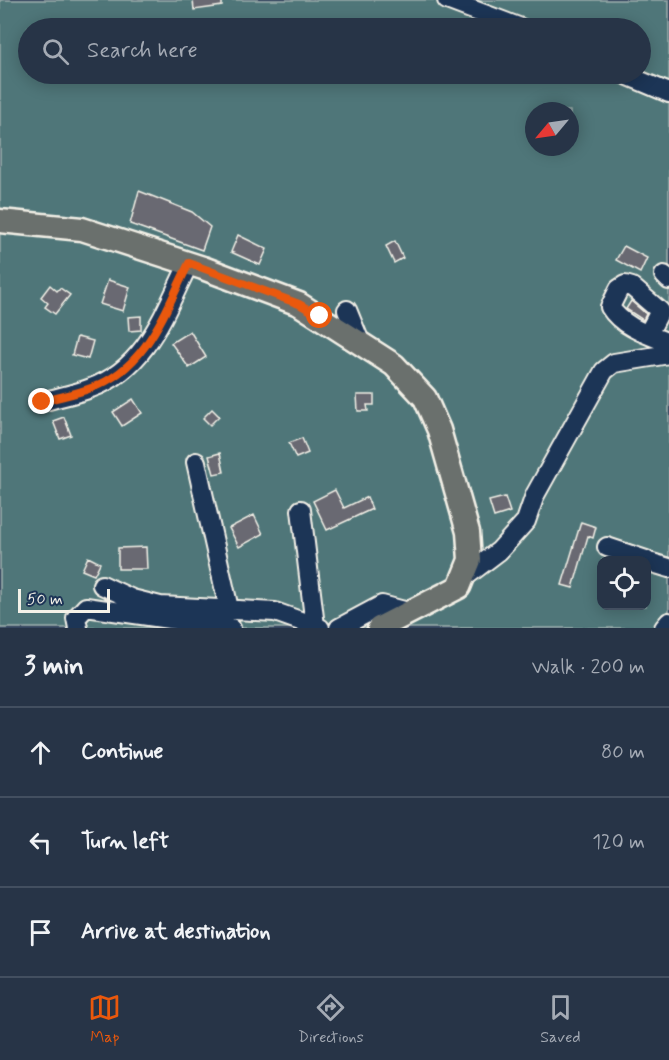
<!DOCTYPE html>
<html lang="en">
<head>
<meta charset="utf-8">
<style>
  :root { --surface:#273447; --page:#333f52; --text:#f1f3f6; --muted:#a4aab4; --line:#434f60; --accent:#ea580c }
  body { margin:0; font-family:Mynerve,sans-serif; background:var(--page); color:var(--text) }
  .controls { position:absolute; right:18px; bottom:18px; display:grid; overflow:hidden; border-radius:12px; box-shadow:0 3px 15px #0003 }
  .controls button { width:54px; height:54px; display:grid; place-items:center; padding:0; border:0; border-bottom:2px solid var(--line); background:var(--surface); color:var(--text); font:30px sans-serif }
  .compass { position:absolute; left:525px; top:102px; width:54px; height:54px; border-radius:50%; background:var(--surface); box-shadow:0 3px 15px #0003; rotate:241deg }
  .scale { position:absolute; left:18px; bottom:15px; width:92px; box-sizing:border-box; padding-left:6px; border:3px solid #f4f1e8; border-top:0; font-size:16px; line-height:21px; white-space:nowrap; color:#f4f1e8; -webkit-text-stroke:4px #1d3557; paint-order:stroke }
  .stop { position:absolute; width:18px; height:18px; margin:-14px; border:4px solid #ea580c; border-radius:50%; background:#fff }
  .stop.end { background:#ea580c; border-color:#fff; box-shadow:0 2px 6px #0008 }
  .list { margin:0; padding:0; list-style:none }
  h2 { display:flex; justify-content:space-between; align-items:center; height:78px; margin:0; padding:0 24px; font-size:26px }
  h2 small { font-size:20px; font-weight:400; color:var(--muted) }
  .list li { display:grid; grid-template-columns:39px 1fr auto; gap:18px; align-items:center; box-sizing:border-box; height:90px; padding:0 24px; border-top:2px solid var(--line) }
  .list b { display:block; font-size:22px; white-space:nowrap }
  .list em { font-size:20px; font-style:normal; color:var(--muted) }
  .icon { flex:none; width:33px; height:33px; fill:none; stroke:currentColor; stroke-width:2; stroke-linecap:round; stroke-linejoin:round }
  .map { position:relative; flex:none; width:669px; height:628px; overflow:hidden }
  .search { position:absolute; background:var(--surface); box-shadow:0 3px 15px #0003; left:18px; right:18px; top:18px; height:66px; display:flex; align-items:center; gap:15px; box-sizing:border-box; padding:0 21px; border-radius:33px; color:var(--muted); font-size:22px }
  .sheet { height:348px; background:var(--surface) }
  nav { display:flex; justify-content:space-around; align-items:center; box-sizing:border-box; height:84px; border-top:2px solid var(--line); background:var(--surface); font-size:16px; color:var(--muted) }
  nav a { display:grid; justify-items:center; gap:3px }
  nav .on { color:var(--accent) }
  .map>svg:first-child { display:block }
  .green { fill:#4f7679; stroke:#a2b4b0; stroke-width:1.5; fill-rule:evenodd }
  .building { fill:#696972; stroke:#f4f1e8; stroke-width:1.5 }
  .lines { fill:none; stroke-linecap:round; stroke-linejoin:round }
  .minor-casing { stroke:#f4f1e8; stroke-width:22 }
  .major-casing { stroke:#f4f1e8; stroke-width:27 }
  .minor { stroke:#1d3557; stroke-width:18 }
  .major { stroke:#6a706d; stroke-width:22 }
  .route { stroke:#ea580c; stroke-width:8 }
</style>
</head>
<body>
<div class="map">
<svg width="669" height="628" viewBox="0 0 669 628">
  <rect width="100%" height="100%" fill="#34455f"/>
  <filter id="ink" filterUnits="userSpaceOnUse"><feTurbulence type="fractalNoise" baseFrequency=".0167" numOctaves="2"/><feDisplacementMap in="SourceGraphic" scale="12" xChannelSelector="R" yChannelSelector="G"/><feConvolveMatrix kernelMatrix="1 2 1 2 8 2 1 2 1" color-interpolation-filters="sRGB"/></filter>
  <g filter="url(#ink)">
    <path class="green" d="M0 0H669V628H0ZM28 28H640V74H28ZM534 111H570V147H534ZM602 560H646V606H602Z"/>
    <path class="building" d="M193 0H222V6L194 10Z
      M139 191 192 212 210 227 202 250 130 224Z
      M238 235 267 249 260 265 231 252Z
      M395 241 403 258 394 263 386 246Z
      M624 246 647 258 640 273 616 260Z
      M108 280 130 287 123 311 100 304Z
      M50 285 57 291 60 288 70 295 55 314 45 307 48 303 41 297Z
      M631 301 646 314 643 320 626 309Z
      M141 316V330L129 331 128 317Z
      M190 331 206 357 189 368 171 343Z
      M77 337 93 341 88 359 72 355Z
      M357 395H374V405H367L368 411H358Z
      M133 399 142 413 122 426 113 412Z
      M212 409 219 416 210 425 203 418Z
      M64 417 71 435 60 439 53 421Z
      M302 438 308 453 296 458 289 443Z
      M220 453 224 472 214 474 209 456Z
      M335 490 344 508 367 497 372 509 327 530 313 501Z
      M505 497 510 512 494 517 489 501Z
      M254 515 263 534 239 547 229 528Z
      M581 522 596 527 593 538 588 536 573 588 562 585Z
      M146 547 147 569H118V548Z
      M88 557 100 563 94 575 82 570Z"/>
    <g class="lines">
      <defs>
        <path id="minor" d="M447 0 521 28
          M624 74 669 93
          M664 275 669 280
          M347 310 360 342
          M648 334 660 311 632 287 625 285 619 289 610 307C622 327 649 335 669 343
          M42 402C58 397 76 394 91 388 147 368 165 311 189 263
          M196 462 229 609
          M301 510 315 626
          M607 547 646 560
          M646 561 669 568
          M466 576 499 551 526 521 535 495 604 371 614 363 669 354
          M102 585 132 599 160 606 275 612 320 628
          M78 628 76 618 86 607 231 628
          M339 628 382 605 408 612
          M664 628 669 622"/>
        <path id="major" d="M0 221 82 229 203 268 299 304 394 365 425 398 439 430 468 532 470 560 459 587 379 628"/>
      </defs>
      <use href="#minor" class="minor-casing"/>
      <use href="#major" class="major-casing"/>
      <use href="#minor" class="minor"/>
      <use href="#major" class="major"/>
    </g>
  </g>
  <g class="lines" filter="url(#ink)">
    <path class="route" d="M42 402C58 397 76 394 91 388 147 368 165 311 189 263L299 304 320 316"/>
  </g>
</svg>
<div class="controls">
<button><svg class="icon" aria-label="locate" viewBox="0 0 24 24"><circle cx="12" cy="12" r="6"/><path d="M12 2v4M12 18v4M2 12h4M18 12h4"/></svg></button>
</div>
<svg class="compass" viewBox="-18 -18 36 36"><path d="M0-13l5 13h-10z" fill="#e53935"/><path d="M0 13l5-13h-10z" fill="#a4aab4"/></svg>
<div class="scale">50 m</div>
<div class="stop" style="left:320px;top:316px"></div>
<div class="stop end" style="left:42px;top:402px"></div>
<div class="search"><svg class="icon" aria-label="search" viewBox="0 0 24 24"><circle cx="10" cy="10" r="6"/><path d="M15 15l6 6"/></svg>Search here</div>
</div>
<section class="sheet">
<h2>3 min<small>Walk · 200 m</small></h2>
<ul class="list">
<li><svg class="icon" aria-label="ahead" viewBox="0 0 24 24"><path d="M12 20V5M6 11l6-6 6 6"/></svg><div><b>Continue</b></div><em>80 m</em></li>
<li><svg class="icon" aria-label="left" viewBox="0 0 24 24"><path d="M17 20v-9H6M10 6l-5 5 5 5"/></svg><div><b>Turn left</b></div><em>120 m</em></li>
<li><svg class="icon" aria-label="arrive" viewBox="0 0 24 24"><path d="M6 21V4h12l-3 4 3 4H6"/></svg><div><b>Arrive at destination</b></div></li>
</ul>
</section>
<nav>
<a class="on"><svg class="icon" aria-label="map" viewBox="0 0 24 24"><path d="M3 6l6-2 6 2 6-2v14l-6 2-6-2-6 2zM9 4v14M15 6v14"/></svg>Map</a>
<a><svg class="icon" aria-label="directions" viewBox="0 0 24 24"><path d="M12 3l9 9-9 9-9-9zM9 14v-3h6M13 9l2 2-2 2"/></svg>Directions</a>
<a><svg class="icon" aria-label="saved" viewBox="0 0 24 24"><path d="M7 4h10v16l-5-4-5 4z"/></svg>Saved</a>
</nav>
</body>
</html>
